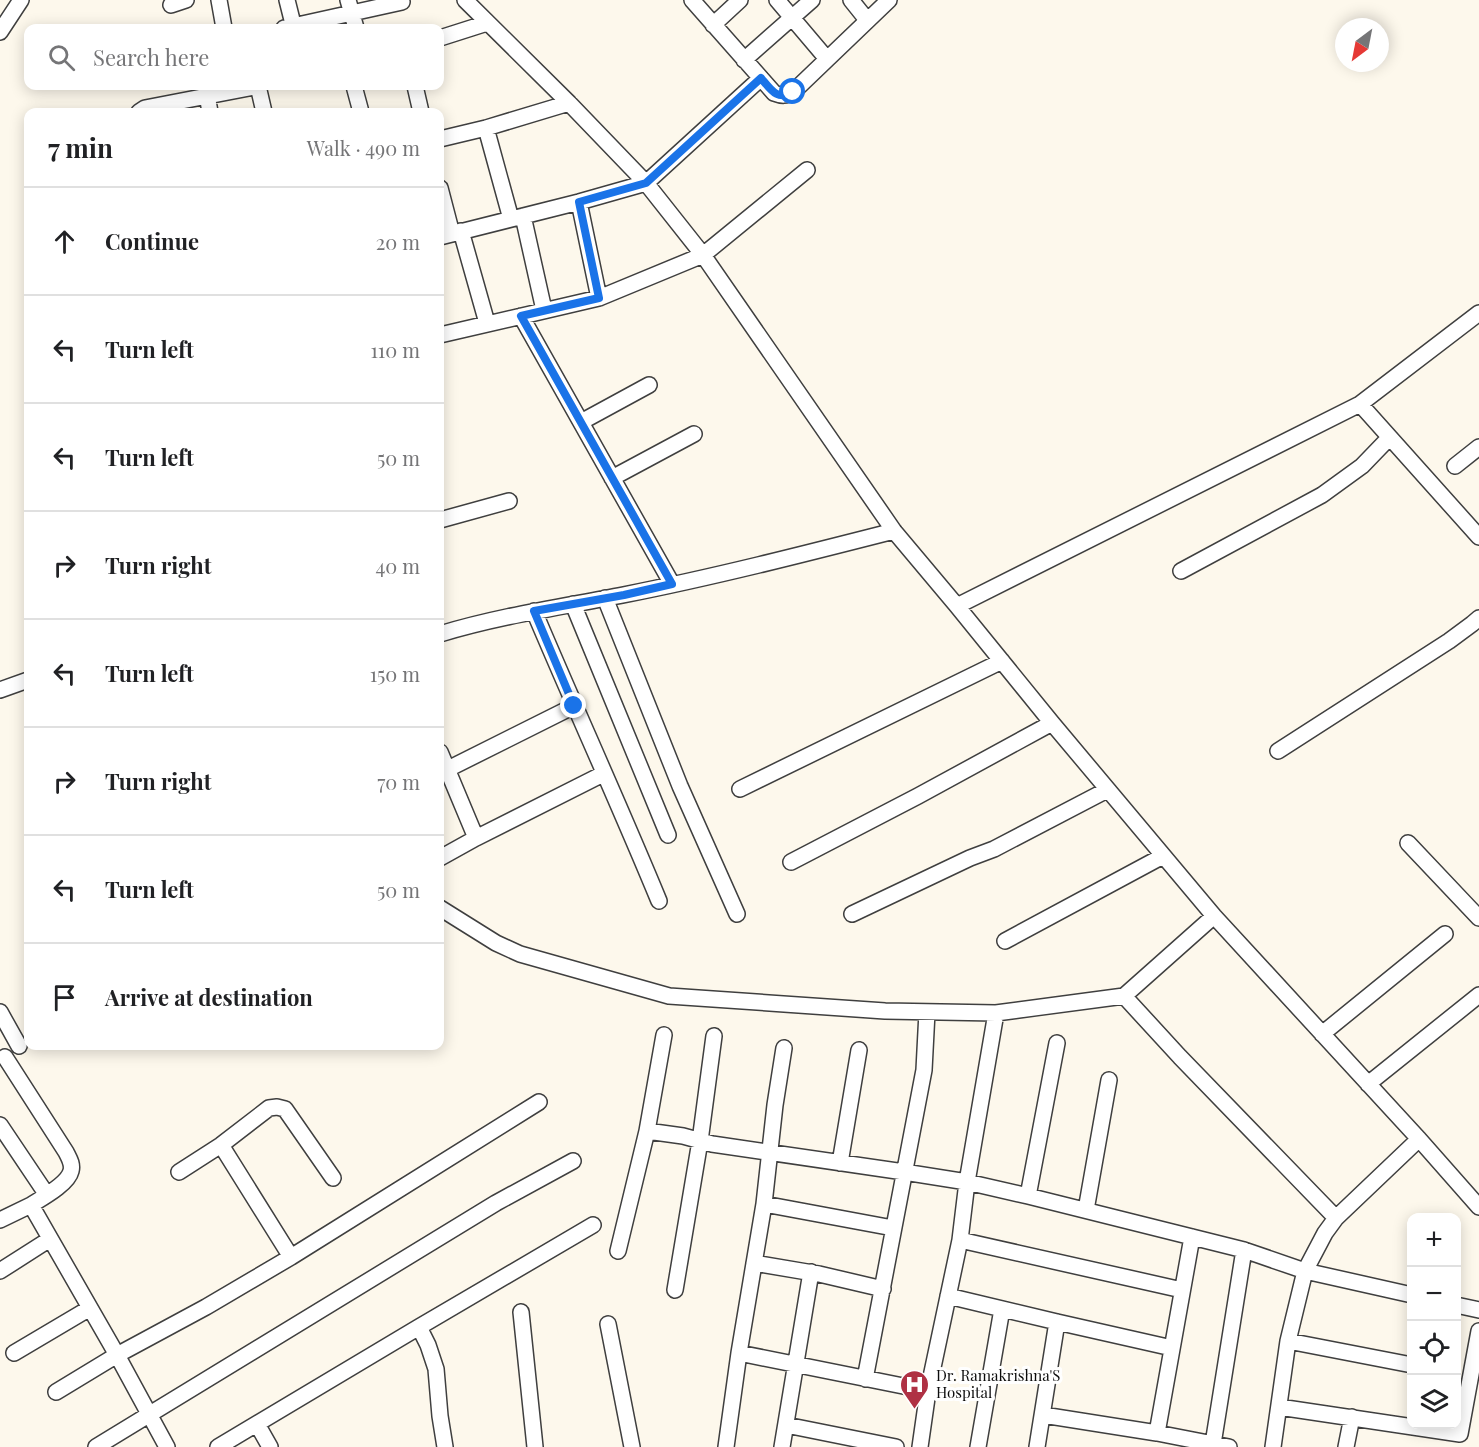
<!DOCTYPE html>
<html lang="en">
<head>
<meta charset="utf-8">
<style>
  :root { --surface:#fff; --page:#f2f2f2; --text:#202124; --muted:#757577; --line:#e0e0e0 }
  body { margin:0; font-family:"Playfair Display",serif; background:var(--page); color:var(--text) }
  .controls { position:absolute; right:18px; bottom:18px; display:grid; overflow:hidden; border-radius:12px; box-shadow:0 3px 15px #0003 }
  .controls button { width:54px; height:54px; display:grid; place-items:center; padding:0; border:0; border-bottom:2px solid var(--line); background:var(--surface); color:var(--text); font:30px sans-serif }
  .compass { position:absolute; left:1335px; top:18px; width:54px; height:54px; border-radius:50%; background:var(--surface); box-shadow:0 3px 15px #0003; rotate:212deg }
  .stop { position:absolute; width:18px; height:18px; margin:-14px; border:4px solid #1a73e8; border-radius:50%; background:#fff }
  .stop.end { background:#1a73e8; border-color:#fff; box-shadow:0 2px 6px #0008 }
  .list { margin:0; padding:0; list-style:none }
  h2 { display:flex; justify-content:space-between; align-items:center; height:78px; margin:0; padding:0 24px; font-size:26px }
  h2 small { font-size:20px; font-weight:400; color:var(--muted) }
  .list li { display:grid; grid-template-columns:39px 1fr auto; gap:18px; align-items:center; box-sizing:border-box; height:108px; padding:0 24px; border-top:2px solid var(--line) }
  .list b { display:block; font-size:22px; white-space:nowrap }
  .list em { font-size:20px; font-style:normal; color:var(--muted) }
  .icon { flex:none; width:33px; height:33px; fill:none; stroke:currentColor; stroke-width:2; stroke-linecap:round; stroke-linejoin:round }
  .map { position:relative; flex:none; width:1479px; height:1447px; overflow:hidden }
  .search { position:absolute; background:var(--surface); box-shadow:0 3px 15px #0003; left:24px; top:24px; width:420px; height:66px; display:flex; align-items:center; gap:15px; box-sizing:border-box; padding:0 21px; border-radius:12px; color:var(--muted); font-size:22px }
  .panel { position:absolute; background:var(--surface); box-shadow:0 3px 15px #0003; left:24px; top:108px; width:420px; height:942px; border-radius:12px }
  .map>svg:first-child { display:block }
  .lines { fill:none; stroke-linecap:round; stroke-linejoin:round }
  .minor-casing { stroke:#3f3f3f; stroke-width:18 }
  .minor { stroke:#fff; stroke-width:15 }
  .route { stroke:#1a73e8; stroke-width:8 }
  .labels { text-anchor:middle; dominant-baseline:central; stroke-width:6; stroke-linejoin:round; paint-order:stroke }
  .poi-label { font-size:15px; fill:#0c0c0c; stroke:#fff; text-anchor:start }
</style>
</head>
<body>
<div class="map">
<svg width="1479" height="1447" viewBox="0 0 1479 1447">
  <rect width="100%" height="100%" fill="#fdf8ec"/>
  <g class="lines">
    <defs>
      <path id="minor" d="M219 0 224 28
        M287 0 294 28
        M348 0 356 28
        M465 0 569 103 646 183 703 255 894 531 957 606 1052 723 1214 916 1419 1139 1479 1207
        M692 0 774 93C782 96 786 96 793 92L889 0
        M777 0 827 59
        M851 0 867 20
        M171 5 186 0
        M713 25 740 0
        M284 28 402 2
        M0 32 21 0
        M440 38 487 23
        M744 60 812 0
        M258 86 264 112
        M354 86 361 112
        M415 86 421 112
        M207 95 210 112
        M139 112 145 108 259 86
        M486 128 511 219
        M440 139 486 128 569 103
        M440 188 452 234
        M579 202 599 298
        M523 216 544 310
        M461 231 487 323
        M440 237 579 202 646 183 761 78
        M521 316 672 584
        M440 335 599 298 703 255 807 170
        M1360 404 1479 537
        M581 422 649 385
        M1455 466 1479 447
        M612 478 694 434
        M440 520 509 501
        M1181 571 1322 495 1362 466 1389 438
        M605 598 680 786 737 914
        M573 604 668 835
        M957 606 1360 404 1479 313
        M534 611C575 708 619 804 659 901
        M440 634C499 616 561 607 623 595 714 577 804 554 894 531
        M0 690 28 680
        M1278 751 1449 641 1472 624 1479 618
        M440 752 476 838
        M440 773 574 706
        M740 789 1002 661
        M1408 843 1479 918
        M440 858 476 838 603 774
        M791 862 918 796 1052 723
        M440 908 496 943 520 954 669 996 885 1011 996 1013 1124 996 1214 916
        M852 914 970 858 994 849 1107 790
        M1005 941 1163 856
        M1124 996 1180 1057 1336 1218
        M0 1012 19 1046
        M1322 1034 1445 934
        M5 1057 66 1152C69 1158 73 1164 71 1171 68 1184 42 1198 31 1205
        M1368 1084 1479 995
        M0 1125 47 1195
        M647 1131 683 1136 712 1144 904 1172 967 1182 1028 1196 1244 1250 1305 1271 1412 1295
        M221 1145 291 1257
        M840 1163 859 1050
        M179 1172 221 1145 269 1108 277 1107 285 1109 333 1178
        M1028 1196 1057 1043
        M764 1204 893 1228
        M1086 1210 1109 1080
        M0 1220 31 1205 117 1355 167 1447
        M960 1240 1182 1290
        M618 1251 647 1131 664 1035
        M754 1263 819 1274 883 1289
        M0 1271 50 1239
        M675 1290 700 1141 714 1036
        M948 1296 1057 1322 1172 1348
        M1456 1305 1479 1310
        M521 1312 535 1447
        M608 1324 632 1447
        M419 1327 428 1345 436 1369 440 1416 445 1447
        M1288 1341 1412 1365
        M14 1353 90 1308
        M739 1353 928 1391
        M865 1379 924 1070 927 1012
        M56 1392 117 1355 206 1307 291 1257 539 1102
        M1279 1407 1460 1434 1479 1331
        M1043 1415 1157 1433 1229 1447
        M257 1424 270 1447
        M786 1425 896 1447
        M1157 1433 1192 1237
        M1213 1444 1244 1250
        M96 1447 496 1203 573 1161
        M218 1447 419 1327 593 1225
        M726 1447 739 1353 764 1204 775 1105 784 1048
        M782 1447 811 1272
        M920 1447 928 1391 960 1240 967 1182 996 1013
        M978 1447 1002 1309
        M1037 1447 1057 1322
        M1273 1447 1288 1341 1305 1271 1325 1233 1336 1218 1419 1139
        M1346 1447 1352 1417"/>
    </defs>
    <use href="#minor" class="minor-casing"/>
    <use href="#minor" class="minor"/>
  </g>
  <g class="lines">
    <path class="route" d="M574 706 534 611 624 595 672 584 521 316 599 298 579 202 646 183 761 78C771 90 777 101 793 92"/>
  </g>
  <defs>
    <symbol id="hospital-pin" viewBox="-11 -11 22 30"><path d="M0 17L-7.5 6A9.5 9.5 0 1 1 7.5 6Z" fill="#af3144" stroke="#fff"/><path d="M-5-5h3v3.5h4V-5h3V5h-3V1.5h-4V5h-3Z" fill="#fff"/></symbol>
  </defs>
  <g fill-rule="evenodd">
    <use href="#hospital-pin" x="898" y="1368" width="33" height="45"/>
  </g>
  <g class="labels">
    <g class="poi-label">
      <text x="936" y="1375">Dr. Ramakrishna'S<tspan x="936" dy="17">Hospital</tspan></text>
    </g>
  </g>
</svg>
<div class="controls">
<button>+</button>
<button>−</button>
<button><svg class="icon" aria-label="locate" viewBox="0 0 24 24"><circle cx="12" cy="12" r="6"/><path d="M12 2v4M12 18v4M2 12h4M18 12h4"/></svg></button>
<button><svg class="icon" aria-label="layers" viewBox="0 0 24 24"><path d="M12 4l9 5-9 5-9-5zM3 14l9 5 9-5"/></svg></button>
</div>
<svg class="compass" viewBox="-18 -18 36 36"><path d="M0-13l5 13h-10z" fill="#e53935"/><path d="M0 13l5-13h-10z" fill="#757577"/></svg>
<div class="stop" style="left:793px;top:92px"></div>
<div class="stop end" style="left:574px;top:706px"></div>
<div class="search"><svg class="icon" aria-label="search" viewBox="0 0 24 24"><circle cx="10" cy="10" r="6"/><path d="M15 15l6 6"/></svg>Search here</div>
<section class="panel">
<h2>7 min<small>Walk · 490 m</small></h2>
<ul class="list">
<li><svg class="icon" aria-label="ahead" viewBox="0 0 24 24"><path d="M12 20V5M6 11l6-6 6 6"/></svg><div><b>Continue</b></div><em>20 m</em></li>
<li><svg class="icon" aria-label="left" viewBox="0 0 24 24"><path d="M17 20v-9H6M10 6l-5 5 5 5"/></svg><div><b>Turn left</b></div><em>110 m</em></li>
<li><svg class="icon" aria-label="left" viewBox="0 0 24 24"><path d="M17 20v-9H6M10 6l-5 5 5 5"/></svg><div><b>Turn left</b></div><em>50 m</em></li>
<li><svg class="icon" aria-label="right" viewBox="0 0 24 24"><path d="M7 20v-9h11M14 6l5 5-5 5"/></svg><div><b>Turn right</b></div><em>40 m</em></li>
<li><svg class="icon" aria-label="left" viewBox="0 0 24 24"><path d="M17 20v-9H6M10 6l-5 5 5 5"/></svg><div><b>Turn left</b></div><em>150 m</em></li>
<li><svg class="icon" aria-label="right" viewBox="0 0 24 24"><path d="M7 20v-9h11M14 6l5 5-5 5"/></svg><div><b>Turn right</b></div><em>70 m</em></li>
<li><svg class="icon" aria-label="left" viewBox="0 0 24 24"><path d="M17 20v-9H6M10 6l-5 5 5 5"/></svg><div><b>Turn left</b></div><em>50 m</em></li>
<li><svg class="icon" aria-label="arrive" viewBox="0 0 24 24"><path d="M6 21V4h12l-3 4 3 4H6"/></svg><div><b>Arrive at destination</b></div></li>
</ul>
</section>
</div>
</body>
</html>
